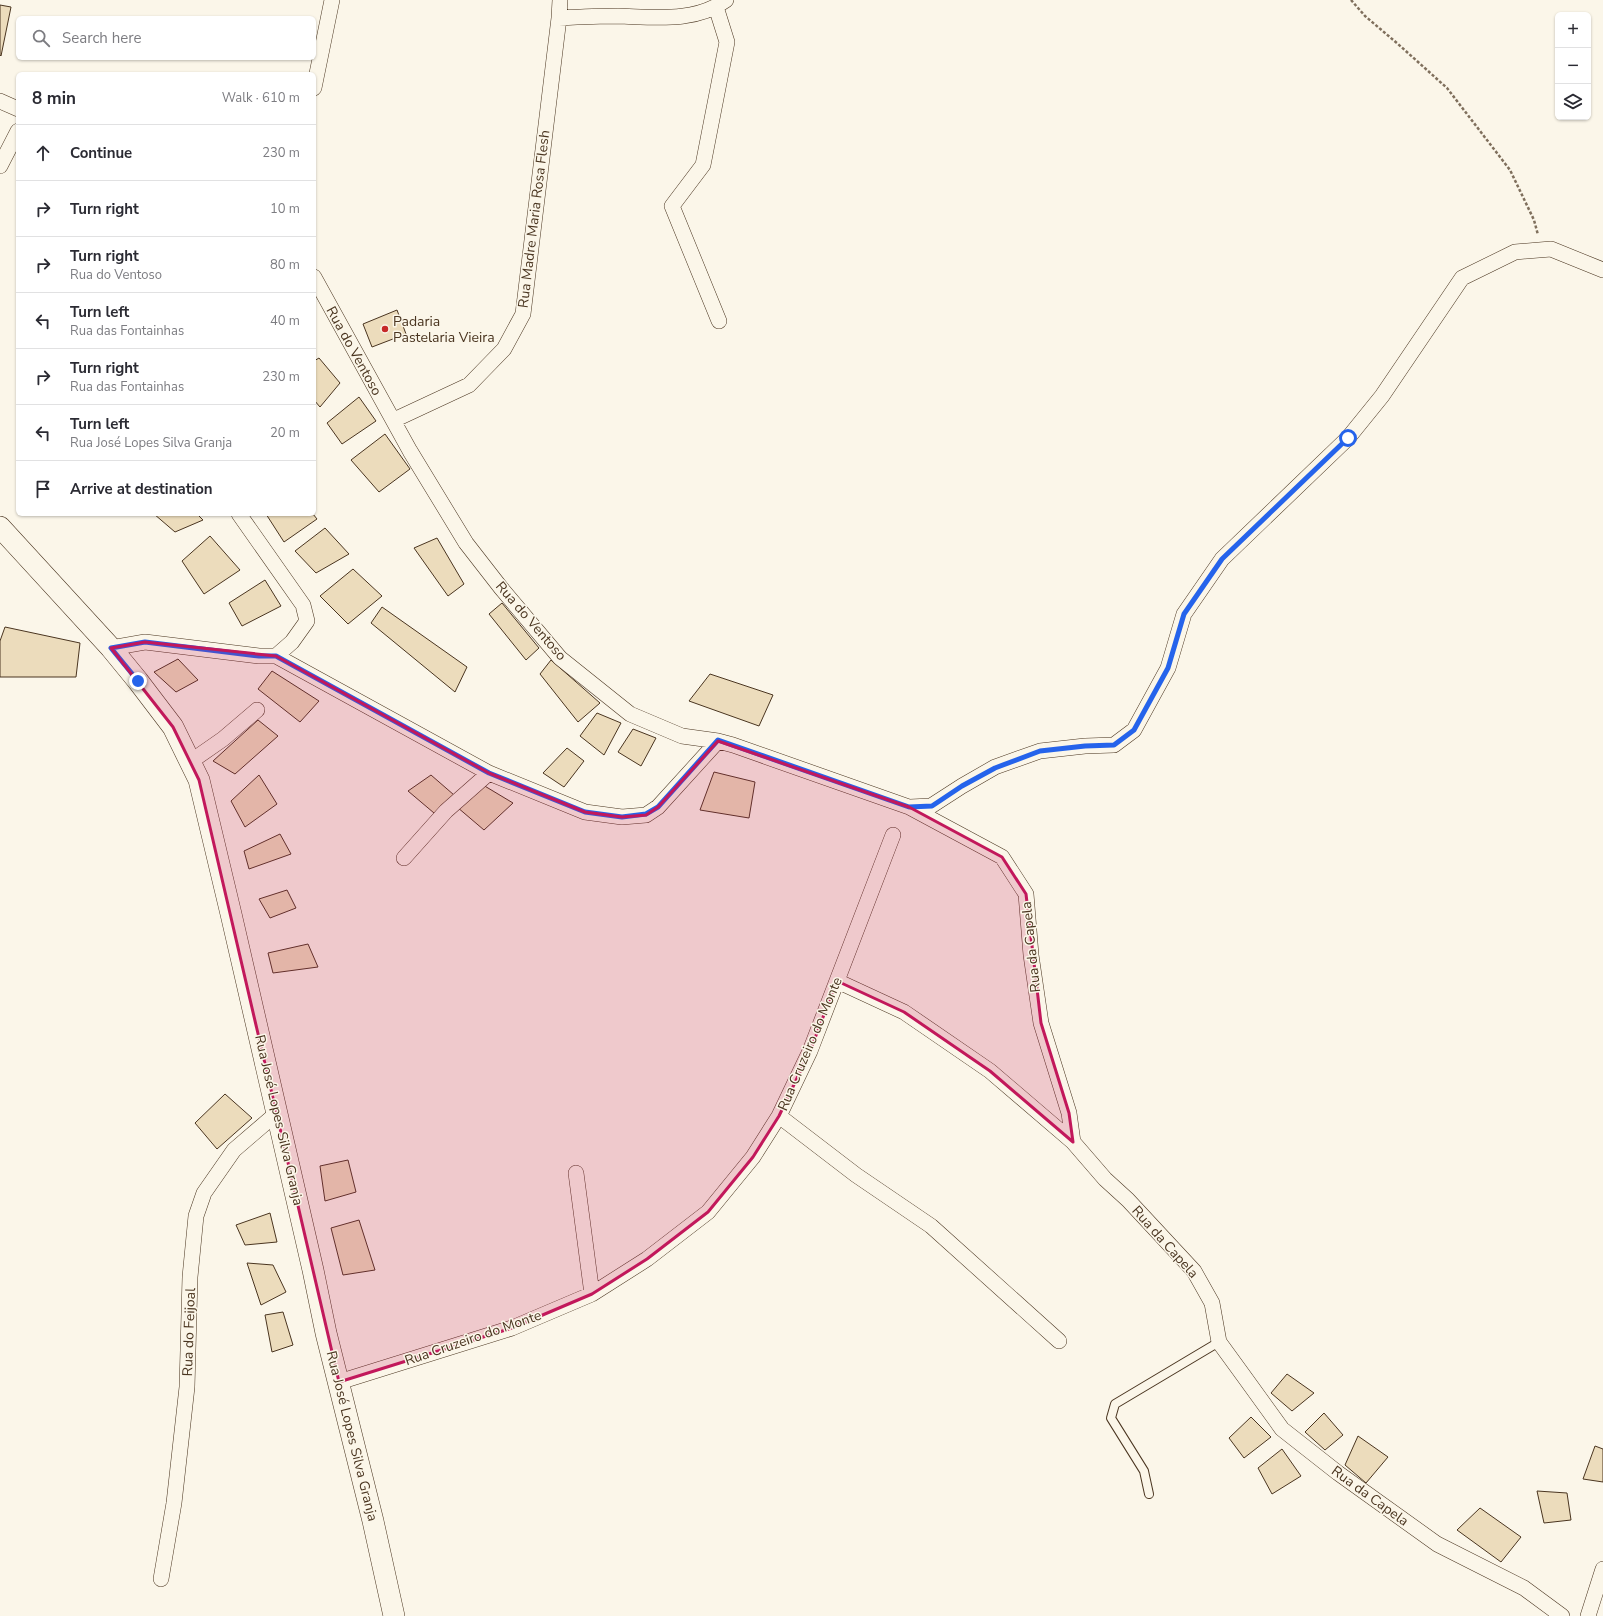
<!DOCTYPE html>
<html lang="en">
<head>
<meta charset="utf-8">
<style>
  :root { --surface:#fff; --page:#f2f2f3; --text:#2b2b33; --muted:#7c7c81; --line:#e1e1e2 }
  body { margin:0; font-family:"Nunito Sans",sans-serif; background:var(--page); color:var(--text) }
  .controls { position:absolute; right:12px; top:12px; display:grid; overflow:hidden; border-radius:6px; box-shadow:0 1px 3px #0004 }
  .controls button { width:36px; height:36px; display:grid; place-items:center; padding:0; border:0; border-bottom:1px solid var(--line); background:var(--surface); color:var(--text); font:20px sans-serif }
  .stop { position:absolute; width:12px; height:12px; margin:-9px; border:3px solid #2563eb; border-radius:50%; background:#fff }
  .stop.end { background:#2563eb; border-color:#fff; box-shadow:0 1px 4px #0008 }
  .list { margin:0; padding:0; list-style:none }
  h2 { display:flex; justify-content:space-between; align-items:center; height:52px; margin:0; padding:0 16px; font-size:17px }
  h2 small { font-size:13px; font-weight:400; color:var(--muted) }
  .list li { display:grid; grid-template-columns:26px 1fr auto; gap:12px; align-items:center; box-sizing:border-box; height:56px; padding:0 16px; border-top:1px solid var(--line) }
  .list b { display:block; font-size:15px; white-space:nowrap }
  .list p { margin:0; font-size:13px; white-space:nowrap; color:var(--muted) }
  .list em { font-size:13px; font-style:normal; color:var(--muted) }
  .icon { flex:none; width:22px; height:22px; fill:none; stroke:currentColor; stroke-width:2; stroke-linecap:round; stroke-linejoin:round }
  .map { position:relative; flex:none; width:1603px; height:1616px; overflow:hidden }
  .search { position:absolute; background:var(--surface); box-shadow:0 1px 3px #0004; left:16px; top:16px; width:300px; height:44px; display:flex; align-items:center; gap:10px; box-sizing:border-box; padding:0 14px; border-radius:6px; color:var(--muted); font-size:15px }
  .panel { position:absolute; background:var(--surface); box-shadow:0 1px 3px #0004; left:16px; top:72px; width:300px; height:444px; border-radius:6px }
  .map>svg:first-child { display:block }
  .building { fill:#ecdcbc; stroke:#4a3520 }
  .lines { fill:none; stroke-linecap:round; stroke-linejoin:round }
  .lane-casing { stroke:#4a3520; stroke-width:10 }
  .street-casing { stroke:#4a3520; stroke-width:16 }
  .secondary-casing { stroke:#4a3520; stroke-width:22 }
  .path { stroke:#7f6f5c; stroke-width:2.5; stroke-dasharray:3 2; stroke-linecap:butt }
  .lane { stroke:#fbf6e9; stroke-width:8 }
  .street { stroke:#fbf6e9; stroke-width:15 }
  .secondary { stroke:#fbf6e9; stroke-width:21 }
  .route { stroke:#2563eb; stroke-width:5 }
  .marked { fill:#c2185b; fill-opacity:0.2; stroke:#c2185b; stroke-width:3; stroke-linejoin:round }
  .poi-dot { fill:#c62828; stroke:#fbf6e9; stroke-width:1.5 }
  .labels { text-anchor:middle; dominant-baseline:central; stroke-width:3; stroke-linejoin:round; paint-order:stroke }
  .street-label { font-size:14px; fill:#4a3520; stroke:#fbf6e9 }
  .poi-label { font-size:14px; fill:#4a3520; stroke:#fbf6e9; text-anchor:start }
</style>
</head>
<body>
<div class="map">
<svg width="1603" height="1616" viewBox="0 0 1603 1616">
  <rect width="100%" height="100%" fill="#fbf6e9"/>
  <path class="building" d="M0 5 11 7 1 56 0 55Z
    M397 310 406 334 372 347 363 324Z
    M319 358 340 383 320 407 314 400V361Z
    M359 397 376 421 342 444 327 423Z
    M385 434 410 469 379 492 351 460Z
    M154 514H197L203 520 175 532Z
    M266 514H313L317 519 284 542Z
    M325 528 349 554 316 573 295 551Z
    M210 536 240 570 204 594 182 561Z
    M437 538 464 584 448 596 414 548Z
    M353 569 382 596 348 624 320 596Z
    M265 580 281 606 242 626 229 603Z
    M502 603 539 648 526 660 489 614Z
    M382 607 467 667 455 692 371 623Z
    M5 627 80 643 76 677H0V641Z
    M178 659 198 680 176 692 154 672Z
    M551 660 600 703 578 722 540 674Z
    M272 671 319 701 300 722 258 689Z
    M710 674 773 695 759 726 689 701Z
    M597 713 621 723 604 755 580 736Z
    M258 720 278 736 235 774 213 761Z
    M633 729 656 738 641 766 618 752Z
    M567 748 584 761 564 787 543 773Z
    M714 772 755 782 749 818 700 810Z
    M259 775 277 804 245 827 231 801Z
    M431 775 454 795 434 813 408 791Z
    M483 785 513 803 484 830 457 807Z
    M280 834 291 854 249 869 244 851Z
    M287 890 296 908 270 918 259 899Z
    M308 944 318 967 273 973 268 953Z
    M225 1094 252 1118 217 1149 195 1123Z
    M348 1160 356 1192 325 1201 320 1166Z
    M270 1213 277 1242 245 1245 236 1225Z
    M359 1220 375 1270 343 1275 331 1228Z
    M247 1263 273 1265 286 1292 261 1305Z
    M283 1312 293 1345 272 1352 265 1315Z
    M1287 1374 1314 1393 1292 1411 1271 1393Z
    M1324 1413 1343 1435 1325 1450 1305 1432Z
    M1251 1417 1271 1437 1244 1458 1229 1438Z
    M1358 1436 1388 1457 1366 1483 1345 1465Z
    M1595 1446 1603 1449V1482L1583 1479Z
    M1282 1449 1301 1476 1272 1494 1258 1468Z
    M1537 1491 1567 1493 1571 1520 1544 1523Z
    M1480 1508 1521 1537 1501 1562 1457 1530Z"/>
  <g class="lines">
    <defs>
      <path id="lane" d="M1149 1494 1144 1471 1111 1418 1115 1404 1219 1342"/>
      <path id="street" d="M716 7 727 42 703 165 672 206 719 321
        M559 18C578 17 598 16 618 16 654 17 695 23 726 0
        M314 88 332 0
        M0 101 18 109
        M0 166 18 131
        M314 277 410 451 466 543 501 588 560 658 630 714 682 736 718 741 733 745 909 807 1002 857 1026 894 1031 955 1041 1023 1069 1113 1073 1142 1105 1179 1128 1200 1194 1271 1212 1303 1219 1342 1243 1375 1282 1429 1338 1473 1437 1544 1524 1588 1562 1616
        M394 420 469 385 504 349 523 314 559 18 560 0
        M239 514 303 605 307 621 292 642 276 656
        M111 648 145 642 259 656H276L489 773 585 812 622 817 646 815 658 807 718 741
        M190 762 223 739 257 710
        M910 807 931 806 962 786 995 767 1040 751 1085 746 1114 745 1134 730 1168 668 1184 614 1222 559 1348 438 1382 396 1462 278 1515 252 1551 249 1603 270
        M404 858 446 811 489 773
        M837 981 904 1012 990 1071 1073 1142
        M779 1116 856 1175 931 1226 1059 1341
        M576 1173 592 1294
        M339 1382 512 1328 592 1294 647 1259 708 1212 753 1157 779 1116 810 1051 893 835
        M161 1579 174 1503 187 1387 190 1277 196 1216 204 1193 234 1150 277 1113
        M1588 1616 1603 1569"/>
      <path id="secondary" d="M0 527 111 648 138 681 173 727 199 780 231 914 313 1270 326 1333 373 1521 394 1616"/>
    </defs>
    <use href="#lane" class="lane-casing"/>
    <use href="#street" class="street-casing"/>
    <use href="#secondary" class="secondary-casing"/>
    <path class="path" d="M1351 0 1365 16 1398 44 1447 88 1510 170 1534 220 1538 235"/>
    <use href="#lane" class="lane"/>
    <use href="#street" class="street"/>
    <use href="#secondary" class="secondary"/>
  </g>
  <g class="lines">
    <path class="route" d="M138 681 111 648 145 642 259 656H276L489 773 585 812 622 817 646 814 658 807 718 740 909 807 932 806 962 786 995 768 1040 751 1085 746 1114 745 1134 730 1168 668 1184 614 1222 559 1348 438"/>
  </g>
  <path class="marked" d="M145 642 276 656 489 773 585 812 622 817 646 815 658 807 718 741 909 807 1002 857 1026 894 1041 1023 1069 1113 1073 1142 990 1071 904 1012 837 981 810 1051 779 1116 753 1157 708 1212 647 1259 592 1294 512 1328 339 1382 199 780 173 727 111 648Z"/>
  <circle class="poi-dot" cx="385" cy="329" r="4"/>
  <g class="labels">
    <g class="street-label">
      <text transform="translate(534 219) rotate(-83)">Rua Madre Maria Rosa Flesh</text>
      <text transform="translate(354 351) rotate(61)">Rua do Ventoso</text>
      <text transform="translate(531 621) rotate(49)">Rua do Ventoso</text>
      <text transform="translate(1031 947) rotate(-96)">Rua da Capela</text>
      <text transform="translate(810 1044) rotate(-67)">Rua Cruzeiro do Monte</text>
      <text transform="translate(279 1120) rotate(77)">Rua José Lopes Silva Granja</text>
      <text transform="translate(1165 1242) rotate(48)">Rua da Capela</text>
      <text transform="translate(189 1332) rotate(-88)">Rua do Feijoal</text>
      <text transform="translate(473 1338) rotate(-19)">Rua Cruzeiro do Monte</text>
      <text transform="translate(352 1436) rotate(76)">Rua José Lopes Silva Granja</text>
      <text transform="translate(1370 1496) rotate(36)">Rua da Capela</text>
    </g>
    <g class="poi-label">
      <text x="393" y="321">Padaria<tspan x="393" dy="16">Pastelaria Vieira</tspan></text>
    </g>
  </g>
</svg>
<div class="controls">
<button>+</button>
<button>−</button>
<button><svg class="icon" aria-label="layers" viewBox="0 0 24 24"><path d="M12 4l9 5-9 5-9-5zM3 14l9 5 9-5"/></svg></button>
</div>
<div class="stop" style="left:1348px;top:438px"></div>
<div class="stop end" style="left:138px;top:681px"></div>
<div class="search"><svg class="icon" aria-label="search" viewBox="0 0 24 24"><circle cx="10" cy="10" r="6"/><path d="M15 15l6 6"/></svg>Search here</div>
<section class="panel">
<h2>8 min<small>Walk · 610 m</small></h2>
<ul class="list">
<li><svg class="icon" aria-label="ahead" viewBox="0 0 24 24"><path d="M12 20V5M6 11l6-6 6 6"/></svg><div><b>Continue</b></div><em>230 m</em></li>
<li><svg class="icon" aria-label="right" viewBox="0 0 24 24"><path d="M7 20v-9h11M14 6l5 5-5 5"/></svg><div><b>Turn right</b></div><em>10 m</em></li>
<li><svg class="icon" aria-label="right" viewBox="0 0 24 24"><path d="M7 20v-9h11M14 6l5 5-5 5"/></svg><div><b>Turn right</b><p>Rua do Ventoso</p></div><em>80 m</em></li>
<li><svg class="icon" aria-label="left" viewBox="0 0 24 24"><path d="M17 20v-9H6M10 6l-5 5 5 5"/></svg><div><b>Turn left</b><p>Rua das Fontainhas</p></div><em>40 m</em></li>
<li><svg class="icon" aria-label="right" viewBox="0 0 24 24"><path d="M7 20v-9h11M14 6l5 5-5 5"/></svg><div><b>Turn right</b><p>Rua das Fontainhas</p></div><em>230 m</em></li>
<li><svg class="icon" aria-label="left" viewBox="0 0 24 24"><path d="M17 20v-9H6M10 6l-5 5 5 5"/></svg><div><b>Turn left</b><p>Rua José Lopes Silva Granja</p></div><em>20 m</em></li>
<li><svg class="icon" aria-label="arrive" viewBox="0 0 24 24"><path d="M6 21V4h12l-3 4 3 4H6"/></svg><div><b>Arrive at destination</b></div></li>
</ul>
</section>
</div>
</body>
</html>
